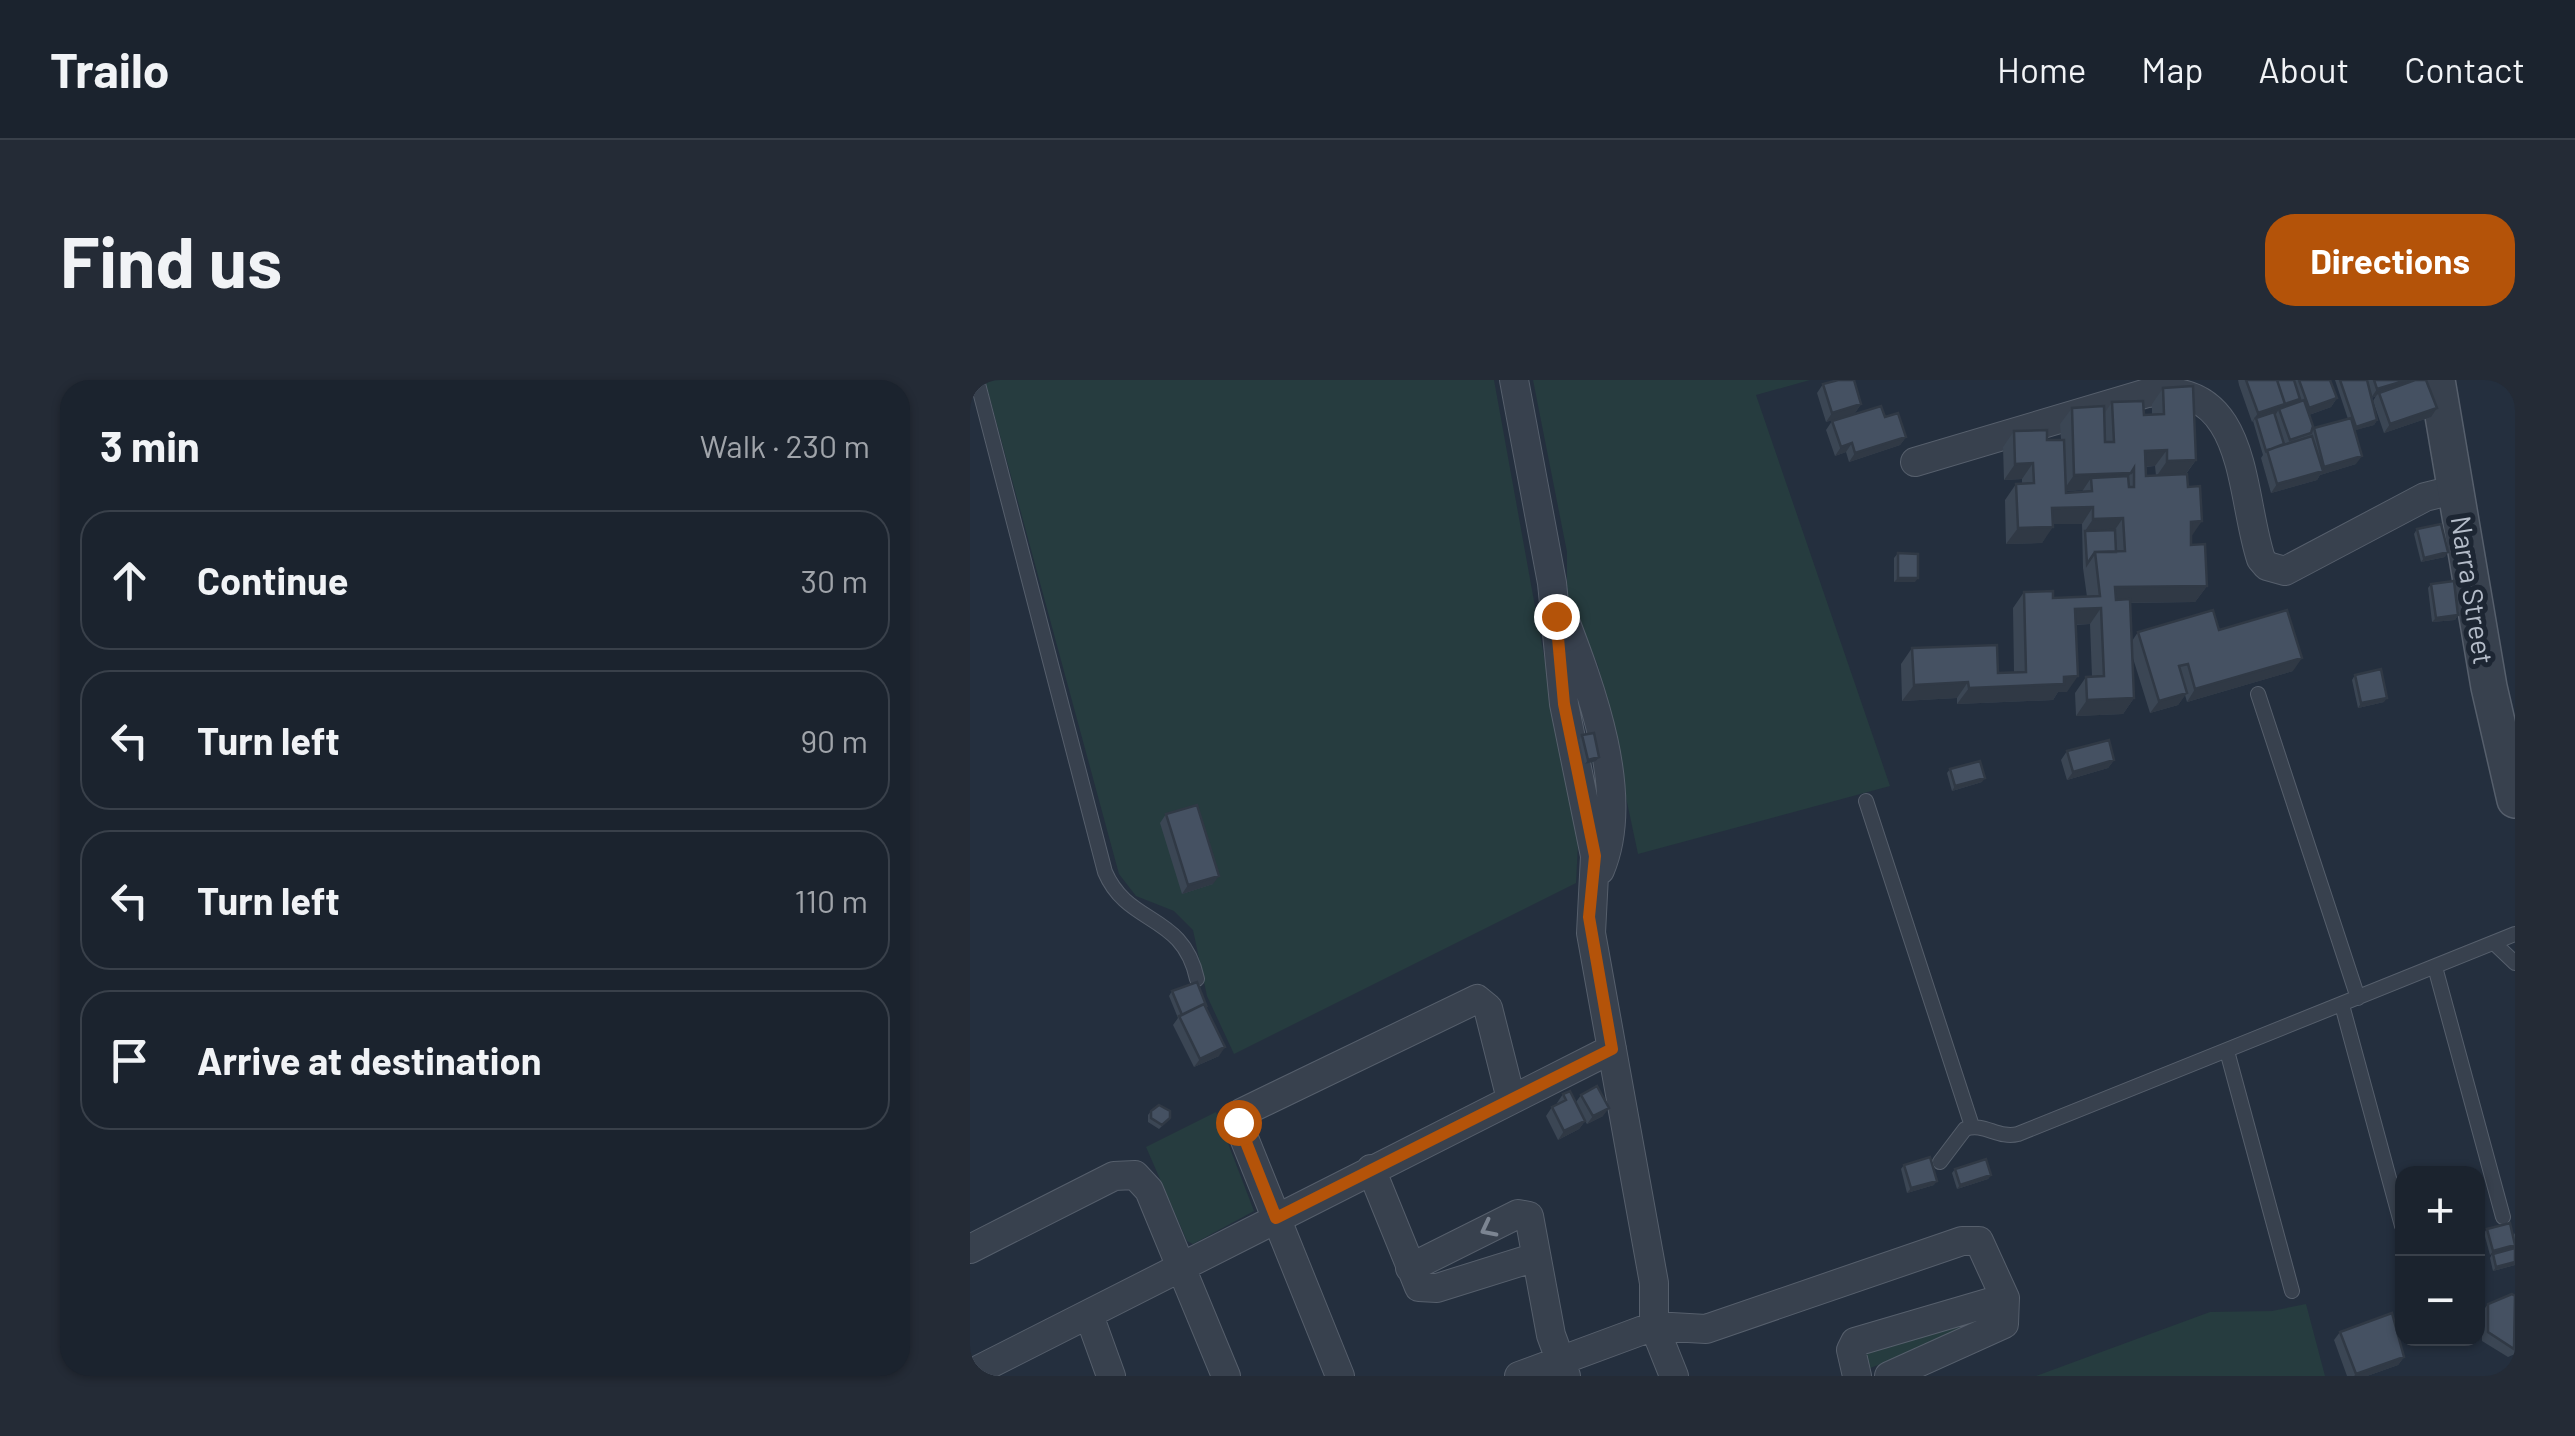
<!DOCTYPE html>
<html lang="en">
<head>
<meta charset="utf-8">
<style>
  :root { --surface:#1b232e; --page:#242b36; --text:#f1f3f6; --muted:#a0a4aa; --line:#39404a; --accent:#b45309 }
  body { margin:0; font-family:Barlow,sans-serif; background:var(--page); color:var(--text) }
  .controls { position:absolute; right:30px; bottom:30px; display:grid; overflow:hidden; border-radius:20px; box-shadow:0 2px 8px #0004 }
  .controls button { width:90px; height:90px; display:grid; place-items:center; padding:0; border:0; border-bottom:2px solid var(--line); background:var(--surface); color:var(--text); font:50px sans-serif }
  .stop { position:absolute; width:30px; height:30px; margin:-22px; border:8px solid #b45309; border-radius:50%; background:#fff }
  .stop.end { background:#b45309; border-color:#fff; box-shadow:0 2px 10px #0008 }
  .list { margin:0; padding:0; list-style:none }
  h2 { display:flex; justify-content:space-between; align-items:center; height:130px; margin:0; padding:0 40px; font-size:42px }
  h2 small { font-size:32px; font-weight:400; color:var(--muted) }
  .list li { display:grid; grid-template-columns:65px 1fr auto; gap:30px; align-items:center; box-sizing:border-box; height:140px; margin:0 20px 20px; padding:0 20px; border:2px solid var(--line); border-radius:30px }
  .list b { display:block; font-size:38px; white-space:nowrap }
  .list em { font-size:32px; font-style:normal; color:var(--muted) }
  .icon { flex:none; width:55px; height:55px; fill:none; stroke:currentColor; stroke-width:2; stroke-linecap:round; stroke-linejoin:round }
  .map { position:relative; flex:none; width:1545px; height:996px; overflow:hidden; border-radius:30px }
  header { display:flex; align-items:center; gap:60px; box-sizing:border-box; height:140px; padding:0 50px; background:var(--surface); border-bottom:2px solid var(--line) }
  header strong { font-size:48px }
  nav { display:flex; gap:55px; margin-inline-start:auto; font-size:35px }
  .intro { display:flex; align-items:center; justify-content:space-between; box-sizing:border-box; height:240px; padding:0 60px }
  h1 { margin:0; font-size:70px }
  .button { padding:25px 45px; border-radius:30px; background:var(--accent); color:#fff; font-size:35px; font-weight:700 }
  main { display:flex; gap:60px; padding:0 60px }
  aside { flex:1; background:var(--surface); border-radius:30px; box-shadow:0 2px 8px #0004 }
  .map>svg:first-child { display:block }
  .green { fill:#263c3f }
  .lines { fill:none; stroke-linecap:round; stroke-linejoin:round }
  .service-casing { stroke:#565f6c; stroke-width:16 }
  .minor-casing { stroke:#565f6c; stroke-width:30 }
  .tertiary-casing { stroke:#565f6c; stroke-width:38 }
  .service { stroke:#38414e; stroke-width:14 }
  .minor { stroke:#38414e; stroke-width:28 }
  .tertiary { stroke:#38414e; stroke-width:35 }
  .wall { fill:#3b4654; fill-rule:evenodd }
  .shaded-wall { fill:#303945 }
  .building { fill:#455162; stroke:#303945; stroke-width:2.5 }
  .oneway { stroke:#7c8592 }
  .route { stroke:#b45309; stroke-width:12 }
  .labels { text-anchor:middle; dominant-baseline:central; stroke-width:10; stroke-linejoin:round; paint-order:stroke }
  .street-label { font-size:28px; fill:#b4bcc9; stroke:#1d2633 }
</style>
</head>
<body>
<header>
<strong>Trailo</strong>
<nav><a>Home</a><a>Map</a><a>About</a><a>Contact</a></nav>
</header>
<div class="intro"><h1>Find us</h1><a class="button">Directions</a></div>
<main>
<aside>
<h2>3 min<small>Walk · 230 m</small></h2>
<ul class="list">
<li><svg class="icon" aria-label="ahead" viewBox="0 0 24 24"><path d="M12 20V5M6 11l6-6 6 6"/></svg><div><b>Continue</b></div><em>30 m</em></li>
<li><svg class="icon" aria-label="left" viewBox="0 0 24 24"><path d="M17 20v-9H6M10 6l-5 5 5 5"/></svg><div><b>Turn left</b></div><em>90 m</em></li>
<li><svg class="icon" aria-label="left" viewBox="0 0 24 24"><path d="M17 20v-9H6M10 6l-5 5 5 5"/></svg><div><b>Turn left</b></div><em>110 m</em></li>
<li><svg class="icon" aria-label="arrive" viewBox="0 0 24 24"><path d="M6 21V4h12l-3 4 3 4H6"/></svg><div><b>Arrive at destination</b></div></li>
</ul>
</aside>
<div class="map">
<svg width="1545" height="996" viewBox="0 0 1545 996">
  <rect width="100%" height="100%" fill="#242f3e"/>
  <path class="green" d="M15 0H524L608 464 606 503 264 674 237 616 223 550 204 531 166 516 149 494Z
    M563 0H840L786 15 920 406 668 474 628 285 597 216V172Z
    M246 732 284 831 223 864 217 861 176 767Z
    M1336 924 1355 996H1066L1240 932 1302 931Z
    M1013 931 1010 944 898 989 892 971Z"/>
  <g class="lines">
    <defs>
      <path id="service" d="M7 0 135 492C158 546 213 533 227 599
        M1288 314 1388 618
        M896 421 1002 746
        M1524 563 1545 583
        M1465 587 1533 837
        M1372 625 1432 846
        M1257 671 1322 911
        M970 782 995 749C1014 742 1028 759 1048 754L1545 554"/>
      <path id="minor" d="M544 0 582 203 594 324 625 476 621 553 684 903V946L704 996
        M945 82 1177 13C1279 0 1269 112 1291 179L1297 186 1315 191 1455 117 1487 109
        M592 233C620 306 662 415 630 490
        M401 789 449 907 467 908 566 877
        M0 869 144 796 165 795 179 810 256 996
        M440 888 548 834 559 836 581 955 596 996
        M119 935 141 996
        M0 994 642 669
        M370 996 270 748 271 733 507 619 518 628 541 719
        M549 996 684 946 736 949 992 861H1009L1035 918 1034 944 919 996
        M887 996 881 970 885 962 1035 918"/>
      <path id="tertiary" d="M1467 0 1519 307 1545 420"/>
    </defs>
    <use href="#service" class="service-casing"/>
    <use href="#minor" class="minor-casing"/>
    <use href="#tertiary" class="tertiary-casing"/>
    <use href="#service" class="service"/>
    <use href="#minor" class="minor"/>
    <use href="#tertiary" class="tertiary"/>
  </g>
  <path class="wall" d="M1268 0H1360L1367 18 1361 27 1339 35 1341 52 1344 48 1378 39 1365 0H1458L1457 1 1461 37 1414 53 1403 21 1406 16 1402 18 1407 40 1404 45 1385 50 1386 84 1350 95 1347 100 1301 113 1291 78 1293 75 1283 41 1282 42 1269 5Z
    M853 4 891 24 885 33 856 42 847 13Z
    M1193 8 1226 80 1216 94 1221 165 1237 206 1225 222 1160 223 1162 261 1168 252 1249 250 1323 291 1217 322 1215 315 1208 325 1180 333 1162 275 1164 318 1153 334 1106 336 1105 313 1116 297H1122L1120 244 1106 245 1097 312H1088L1083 320 987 324V318L932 321 931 284 942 268 1028 293 1044 292 1043 228 1054 212 1083 218 1117 217 1113 188 1112 144H1083L1072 163 1036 164 1035 120 1046 104H1052V99L1034 100 1033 67 1044 51 1077 60H1091L1090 44 1102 28 1134 34 1142 22 1174 35H1182V24ZM1185 86 1186 96H1176V87ZM1113 110 1112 112 1096 113V111Z
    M915 37 936 57 930 65 879 82 876 72 865 76 856 50 862 41Z
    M1447 149 1475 177 1451 182 1444 154Z
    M928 173 945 202H924V178Z
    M1461 204 1488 235 1485 240 1462 242 1458 208Z
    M1385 295 1414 322 1388 328 1382 300Z
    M612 355 629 377 626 381 615 384 609 360Z
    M1097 371 1144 380 1138 388 1097 400 1091 380Z
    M980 389 1012 402 982 411 977 393Z
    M196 434 243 504 212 514 190 443Z
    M202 611 235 626 249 676 224 687 203 645 208 638 199 616Z
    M593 714 606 722 611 715 633 736 617 744 615 741 609 749 588 760 576 736 582 727 588 724 587 723Z
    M181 731 200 738 189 749 178 742V735Z
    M934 785 964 805 937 813 931 789Z
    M985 789 1021 795 1018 799 987 809 982 793Z
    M1517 849 1543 856 1545 853V866L1543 869 1545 868V885L1523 891 1520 878 1522 874 1520 875 1514 853Z
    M1545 916V974L1538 977 1512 961V932L1518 924Z
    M1370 952 1434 977 1428 985 1397 996H1377L1364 960Z"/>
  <path class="shaded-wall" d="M1437 0H1458L1409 15V13L1406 16 1401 18 1407 9Z
    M1367 18 1361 27 1333 37 1339 28Z
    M1330 19 1327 24 1309 29 1306 34 1286 40V38L1282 42 1288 33Z
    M891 24 885 33 856 42 862 33Z
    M1467 28 1461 37 1414 53 1420 44Z
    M1407 40 1404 45 1383 51 1386 47Z
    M936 57 930 65 879 82 885 73Z
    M882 63 876 72 865 76 871 67Z
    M1197 70 1185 86 1164 87 1175 71Z
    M1392 76 1386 84 1350 95 1347 100 1301 113 1307 104 1351 92 1354 87Z
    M1226 80 1214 96 1186 97 1197 81Z
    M1063 83 1052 99 1034 100 1045 84Z
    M1161 93 1150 109 1121 98 1113 110 1093 111 1104 95Z
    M1123 127 1112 144H1071L1082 128Z
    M1153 138 1142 154 1115 151 1123 139Z
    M1232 141 1221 157V142Z
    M1083 147 1072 163 1036 164 1048 148Z
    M1478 172 1475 177 1451 182 1454 178Z
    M928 198H948L945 202H924Z
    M1237 206 1225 222 1133 223 1145 207Z
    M1131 228 1120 244 1094 245 1105 229Z
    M1488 235 1485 240 1462 242 1466 238Z
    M1332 278 1323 291 1217 322 1225 309Z
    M1108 296 1097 312H1088L1083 320 987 324 999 308Z
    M998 302 987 318 932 321 944 305Z
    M1217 313 1208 325 1180 333 1189 321Z
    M1164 318 1153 334 1106 336 1117 320Z
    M1417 318 1414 322 1388 328 1391 323Z
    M629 377 626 381 615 384 618 380Z
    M1144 380 1138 388 1097 400 1103 392Z
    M1015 398 1012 402 982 411 985 406Z
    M249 496 243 504 212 514 218 505Z
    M255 667 249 676 224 687 230 679Z
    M639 728 633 736 617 744 623 736Z
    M615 741 609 749 588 760 594 751Z
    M1021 795 1018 799 987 809 990 805Z
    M967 801 964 805 937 813 941 808Z
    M1545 865 1543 869 1520 875 1523 871Z
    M1545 882V885L1523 891 1526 887Z
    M1434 977 1428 985 1397 996H1384L1386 994Z"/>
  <path class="building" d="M868 0H884L891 24 862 33 853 4Z
    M1276 0H1307L1315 24 1288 33Z
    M1307 0H1324L1330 19 1315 24Z
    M1329 0H1360L1367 18 1339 28Z
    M1370 0H1397L1407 40 1386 47Z
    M1404 0H1437L1407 9Z
    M1445 0H1456L1467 28 1420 44 1409 13Z
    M1223 6 1226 80 1197 81V70L1175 71 1176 96 1217 94 1218 107 1230 106 1232 141 1221 142V165L1235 164 1237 206 1145 207 1146 220 1160 219 1164 318 1117 320 1116 297 1134 296 1131 228 1105 229 1108 296 1094 297V304L999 308 998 302 944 305 942 268 1027 265 1028 293 1056 292 1054 212 1083 211V218L1130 216 1125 172 1155 171 1153 138 1123 139V127L1082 128 1083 147 1048 148 1046 104 1064 103 1063 83 1045 84 1044 51 1077 50V60H1094L1096 113 1122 111 1121 98 1158 96 1159 107H1164V88L1161 93 1104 95 1102 28 1134 26 1135 62H1144L1142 22 1173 21 1174 35 1194 34 1193 8Z
    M1334 20 1343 46 1341 53 1320 60 1309 29Z
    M911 26 915 37 928 33 936 57 885 73 882 63 871 67 862 41Z
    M1304 32 1314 64 1296 71 1286 38Z
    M1381 38 1392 76 1354 87 1344 48Z
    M1342 56 1353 91 1307 104 1297 70Z
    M1471 144 1478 172 1454 178 1447 149Z
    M1145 150 1146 172H1125L1117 184 1115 151Z
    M928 173 948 174V198H928Z
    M1484 201 1488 235 1466 238 1461 204Z
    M1243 230 1249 250 1317 230 1332 278 1225 309 1218 284 1209 286 1217 313 1189 321 1168 252Z
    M1411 289 1417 318 1391 323 1385 295Z
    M624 353 629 377 618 380 612 355Z
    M1139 360 1144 380 1103 392 1097 371Z
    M1010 381 1015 398 985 406 980 389Z
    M227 425 249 496 218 505 196 434Z
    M227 602 236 625 234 624 212 635 202 611Z
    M234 624 255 667 230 679 209 636Z
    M627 706 639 728 623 736 611 715Z
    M600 711 615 741 594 751 582 727 596 720 593 714Z
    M189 725 200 731V738L192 745 181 738V731Z
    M960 777 967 801 941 808 934 785Z
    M1016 779 1021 795 990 805 985 789Z
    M1540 843 1545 865 1523 871 1517 849Z
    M1545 868V882L1526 887 1523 874Z
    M1542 914 1545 916 1544 969 1518 952V924Z
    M1422 933 1434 977 1386 994 1370 952Z"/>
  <defs><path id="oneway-chevron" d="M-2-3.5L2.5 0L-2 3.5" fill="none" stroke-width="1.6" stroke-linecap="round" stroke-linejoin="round" transform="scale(2.5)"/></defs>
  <use class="oneway" href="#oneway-chevron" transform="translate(518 849) rotate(153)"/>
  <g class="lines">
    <path class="route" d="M268 742 306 838 642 669 619 537 625 476 594 324 586 236"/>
  </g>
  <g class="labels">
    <g class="street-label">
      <text transform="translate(1503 210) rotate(81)">Narra Street</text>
    </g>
  </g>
</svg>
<div class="controls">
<button>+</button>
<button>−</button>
</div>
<div class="stop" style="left:268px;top:742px"></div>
<div class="stop end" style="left:586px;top:236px"></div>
</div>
</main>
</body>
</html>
